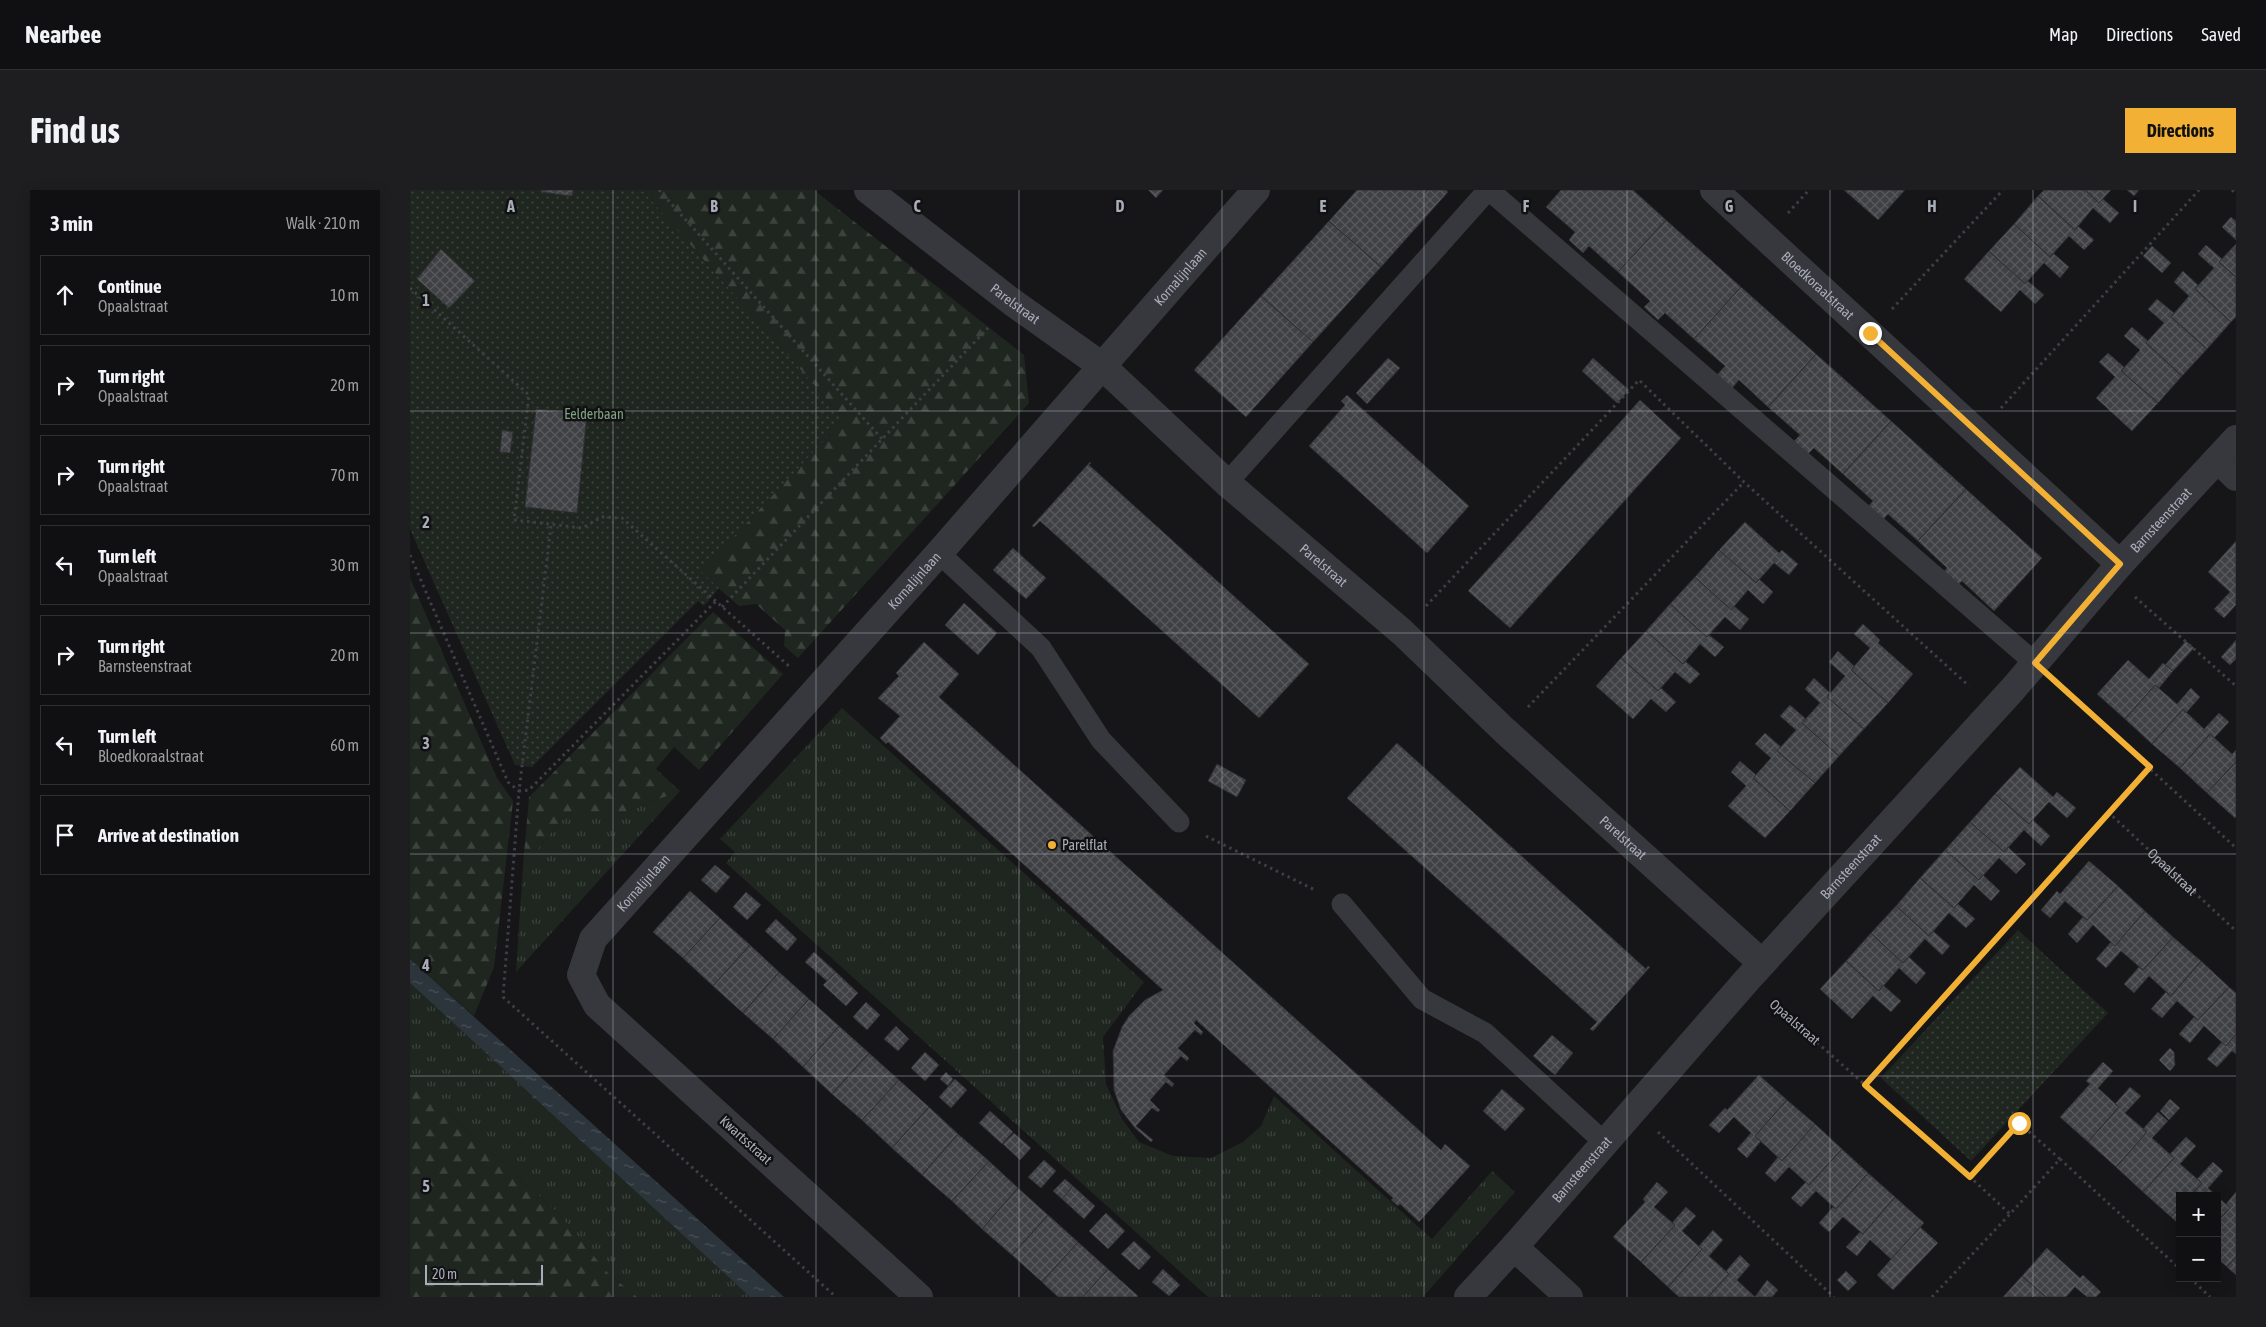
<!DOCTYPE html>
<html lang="en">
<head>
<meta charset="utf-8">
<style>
  :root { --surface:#101012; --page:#1e1e20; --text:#f1f3f6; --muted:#9c9d9f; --line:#303032; --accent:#f2b134 }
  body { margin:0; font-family:"Asap Condensed",sans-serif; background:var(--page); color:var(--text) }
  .controls { position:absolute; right:15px; bottom:15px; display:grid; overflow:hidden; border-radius:0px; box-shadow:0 2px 12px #0003 }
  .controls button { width:45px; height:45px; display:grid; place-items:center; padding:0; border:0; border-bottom:1px solid var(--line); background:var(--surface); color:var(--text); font:25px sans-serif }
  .scale { position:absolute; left:15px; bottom:12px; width:118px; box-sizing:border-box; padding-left:5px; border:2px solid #a8adb8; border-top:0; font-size:14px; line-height:18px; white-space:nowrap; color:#a8adb8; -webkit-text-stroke:4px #111113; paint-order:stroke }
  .stop { position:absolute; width:15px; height:15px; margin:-11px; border:4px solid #f2b134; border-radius:50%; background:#fff }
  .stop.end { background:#f2b134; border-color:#fff; box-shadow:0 1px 5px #0008 }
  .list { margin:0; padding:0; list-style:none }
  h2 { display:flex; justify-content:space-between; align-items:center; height:65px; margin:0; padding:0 20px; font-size:21px }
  h2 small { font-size:16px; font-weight:400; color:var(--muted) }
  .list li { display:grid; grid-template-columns:32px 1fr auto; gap:15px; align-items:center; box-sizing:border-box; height:80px; margin:0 10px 10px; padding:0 10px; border:1px solid var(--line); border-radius:0px }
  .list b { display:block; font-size:19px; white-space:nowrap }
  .list p { margin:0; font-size:16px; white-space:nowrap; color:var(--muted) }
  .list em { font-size:16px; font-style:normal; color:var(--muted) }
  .icon { flex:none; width:28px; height:28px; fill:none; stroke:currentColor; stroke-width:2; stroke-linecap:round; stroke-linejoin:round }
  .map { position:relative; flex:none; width:1826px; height:1107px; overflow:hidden; border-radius:0px }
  header { display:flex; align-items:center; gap:30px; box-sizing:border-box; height:70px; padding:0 25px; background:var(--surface); border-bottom:1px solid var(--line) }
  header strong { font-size:24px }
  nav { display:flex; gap:28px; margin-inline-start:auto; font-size:18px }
  .intro { display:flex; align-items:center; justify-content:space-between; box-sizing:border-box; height:120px; padding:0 30px }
  h1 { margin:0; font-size:35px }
  .button { padding:12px 22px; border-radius:0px; background:var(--accent); color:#111; font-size:18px; font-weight:700 }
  main { display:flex; gap:30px; padding:0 30px }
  aside { flex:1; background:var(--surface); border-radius:0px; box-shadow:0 2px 12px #0003 }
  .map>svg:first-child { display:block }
  .grass { fill:url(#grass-tufts) }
  .forest { fill:url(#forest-firs) }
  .park { fill:url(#park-dots) }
  .water { fill:url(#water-ripples) }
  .building { fill:url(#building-cross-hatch); stroke:#303034 }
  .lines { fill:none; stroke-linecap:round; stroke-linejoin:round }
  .path { stroke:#3d3f44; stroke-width:3; stroke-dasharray:2.5 4; stroke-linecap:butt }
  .lane { stroke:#37383d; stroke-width:21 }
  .street { stroke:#37383d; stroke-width:28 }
  .route { stroke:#f2b134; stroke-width:6 }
  .grid { fill:none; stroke:#a8adb8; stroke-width:1; stroke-opacity:0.55 }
  .poi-dot { fill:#f2b134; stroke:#111113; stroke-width:2 }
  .labels { text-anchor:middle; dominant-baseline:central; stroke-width:5; stroke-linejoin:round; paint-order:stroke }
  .street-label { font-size:14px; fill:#a8adb8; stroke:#111113 }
  .park-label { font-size:14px; fill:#7fa381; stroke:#111113 }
  .poi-label { font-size:14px; fill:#a8adb8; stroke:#111113; text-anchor:start }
  .grid-label { font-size:16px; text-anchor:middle; font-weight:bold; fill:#a8adb8; stroke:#111113; stroke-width:5; stroke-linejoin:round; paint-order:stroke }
</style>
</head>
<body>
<header>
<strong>Nearbee</strong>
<nav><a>Map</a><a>Directions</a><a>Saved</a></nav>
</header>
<div class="intro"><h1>Find us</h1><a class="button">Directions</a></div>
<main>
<aside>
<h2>3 min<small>Walk · 210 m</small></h2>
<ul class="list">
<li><svg class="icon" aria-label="ahead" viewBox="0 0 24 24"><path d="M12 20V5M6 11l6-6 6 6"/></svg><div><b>Continue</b><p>Opaalstraat</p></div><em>10 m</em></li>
<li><svg class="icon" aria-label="right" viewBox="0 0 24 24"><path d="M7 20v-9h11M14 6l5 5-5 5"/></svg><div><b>Turn right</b><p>Opaalstraat</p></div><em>20 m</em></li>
<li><svg class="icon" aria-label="right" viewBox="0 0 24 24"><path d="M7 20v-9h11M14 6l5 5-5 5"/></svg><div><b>Turn right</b><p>Opaalstraat</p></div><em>70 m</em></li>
<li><svg class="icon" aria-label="left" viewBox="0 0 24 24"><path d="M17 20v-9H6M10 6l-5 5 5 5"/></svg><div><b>Turn left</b><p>Opaalstraat</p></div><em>30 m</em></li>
<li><svg class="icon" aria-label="right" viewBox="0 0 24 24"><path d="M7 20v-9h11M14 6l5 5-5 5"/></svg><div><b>Turn right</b><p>Barnsteenstraat</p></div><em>20 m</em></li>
<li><svg class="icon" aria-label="left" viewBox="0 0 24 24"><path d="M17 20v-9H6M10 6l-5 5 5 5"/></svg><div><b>Turn left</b><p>Bloedkoraalstraat</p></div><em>60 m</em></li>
<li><svg class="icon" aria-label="arrive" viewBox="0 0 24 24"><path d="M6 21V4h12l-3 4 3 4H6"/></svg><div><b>Arrive at destination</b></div></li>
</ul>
</aside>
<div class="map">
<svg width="1826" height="1107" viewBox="0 0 1826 1107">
  <defs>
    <pattern id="grass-tufts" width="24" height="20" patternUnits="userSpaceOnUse" patternTransform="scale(1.25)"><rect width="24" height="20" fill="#1e261f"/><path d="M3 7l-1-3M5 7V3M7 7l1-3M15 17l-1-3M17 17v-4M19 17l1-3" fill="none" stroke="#3c433d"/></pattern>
    <pattern id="forest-firs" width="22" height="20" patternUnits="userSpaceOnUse" patternTransform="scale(1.25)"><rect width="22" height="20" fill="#1e261f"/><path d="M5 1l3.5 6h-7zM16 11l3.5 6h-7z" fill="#3c433d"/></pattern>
    <pattern id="park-dots" width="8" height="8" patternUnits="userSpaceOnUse" patternTransform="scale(1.25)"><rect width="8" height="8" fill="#1e261f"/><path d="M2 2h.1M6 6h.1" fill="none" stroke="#3c433d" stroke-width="1.8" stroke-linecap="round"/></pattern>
    <pattern id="water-ripples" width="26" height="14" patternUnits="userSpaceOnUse" patternTransform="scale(1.25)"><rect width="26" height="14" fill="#2c353c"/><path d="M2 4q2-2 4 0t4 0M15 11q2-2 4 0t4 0" fill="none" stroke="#485056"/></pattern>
    <pattern id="building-cross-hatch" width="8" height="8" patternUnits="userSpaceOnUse" patternTransform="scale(1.25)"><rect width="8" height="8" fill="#404145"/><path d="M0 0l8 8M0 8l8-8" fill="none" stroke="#595a5e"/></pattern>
  </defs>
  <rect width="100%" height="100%" fill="#161618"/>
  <path class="grass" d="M432 518 734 792 693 847 696 894 712 929 729 952 763 966 801 968 833 952 851 936 864 906 1022 1049 1082 981 1105 1002 1013 1107H798L316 673 325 662 310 649Z
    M270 601 106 782 113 676 157 624H209Z
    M0 793 340 1107H227L198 1083 147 1022 0 889Z"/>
  <path class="forest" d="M232 0H404L614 165 619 213 388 468 374 456 375 440 346 414 329 416 290 382 434 229Z
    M0 388 87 588 103 611 84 777 64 826 0 769Z
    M303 422 373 484 289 580 264 557 246 579 270 601 209 624H157L113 676 119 607Z
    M0 889 147 1022 198 1083 227 1107H0Z"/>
  <path class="park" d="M0 0H232L434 229 291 382 309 398 294 416 288 411 122 577 105 575 0 339Z
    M1608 740 1698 823 1561 971 1471 888Z"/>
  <path class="water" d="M0 769 374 1107H340L0 793Z"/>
  <path class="building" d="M132 0H163L162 6 131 2Z
    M738 0H753L746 8Z
    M947 0H1036L1038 2 971 77 919 31Z
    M1151 0H1223L1256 30 1208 82 1179 56 1173 63 1159 50 1165 42 1136 17Z
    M1434 0H1495L1468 30Z
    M1634 0H1675L1689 13 1693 9 1709 23 1700 33 1683 18 1665 40 1628 6Z
    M1675 0H1701L1689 13Z
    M1717 0H1729L1724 6Z
    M1628 6 1665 40 1668 36 1684 50 1674 60 1659 46 1640 67 1604 34Z
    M1821 27 1826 31V50L1812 37Z
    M1256 30 1331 97 1284 149 1255 123 1248 130 1234 117 1240 111 1208 82Z
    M919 31 971 77 903 152 851 106Z
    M1604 34 1640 67 1643 63 1659 77 1650 88 1634 73 1615 94 1579 61Z
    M1826 54V87L1809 72Z
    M1796 55 1812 69 1809 72 1826 87V127L1821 132 1785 99 1804 78 1788 64Z
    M1742 56 1761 73 1752 83 1733 66Z
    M31 59 65 91 39 118 7 89Z
    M1579 61 1615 94 1618 91 1634 105 1625 114 1610 100 1591 122 1554 89Z
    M1773 81 1788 95 1785 99 1821 132 1797 159 1761 127 1779 106 1764 92Z
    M1331 97 1406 164 1358 217 1329 190 1322 198 1307 185 1315 176 1284 149Z
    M851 106 903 152 836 227 784 180Z
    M1747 109 1764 123 1761 127 1797 159 1772 186 1736 153 1754 133 1738 119Z
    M1722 137 1738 151 1736 153 1772 186 1748 213 1711 181 1730 160 1714 146Z
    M1698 163 1714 177 1711 181 1748 213 1722 241 1686 208 1705 187 1689 172Z
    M1406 164 1481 231 1433 284 1404 258 1397 265 1383 252 1390 245 1358 217Z
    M978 168 990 178 957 214 946 203Z
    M1183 168 1219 200 1207 213 1172 181Z
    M937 205 1059 316 1017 363 899 256 935 215 931 211Z
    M1230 210 1271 248 1100 438 1058 401Z
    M126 219 177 224 167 323 115 317Z
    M1481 231 1556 299 1508 351 1478 324 1471 332 1456 319 1463 311 1433 284Z
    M92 240 103 242 100 263 90 262Z
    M680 272 681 273 679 275 899 474 849 528 630 331 624 337 622 336Z
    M1556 299 1632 368 1584 421 1552 391 1545 398 1531 385 1537 378 1508 351Z
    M1335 332 1369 363 1372 360 1388 374 1379 385 1364 373 1346 393 1309 360Z
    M1826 351V415L1814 428 1804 419 1820 402 1798 382Z
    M603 358 636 388 616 409 583 380Z
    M1309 360 1346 393 1349 389 1363 402 1353 414 1338 400 1321 420 1285 387Z
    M1285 387 1321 420 1324 416 1339 429 1330 440 1315 427 1297 447 1260 414Z
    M554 413 587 443 568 465 535 435Z
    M1260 414 1297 447 1299 445 1314 457 1305 467 1290 454 1273 474 1236 441Z
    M1453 434 1470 450 1468 453 1503 484 1478 513 1441 480 1460 458 1444 444Z
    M1236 441 1273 474 1275 471 1290 484 1280 494 1265 482 1248 501 1211 468Z
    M1826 450V469L1820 475 1811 467Z
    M1776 451 1784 458 1763 481 1755 475Z
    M514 452 549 484 529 507 1031 960 1035 954 1060 976 1009 1032 990 1014 988 1016 981 1010 983 1008 786 830 784 833 793 842 791 845 785 840 768 858 779 868 777 871 771 866 754 885 764 894 762 897 756 892 740 910 750 920 748 922 742 918 726 936 743 950 741 952 725 938 711 920 704 900 703 861 712 837 719 826 735 810 753 800 478 552 476 554 470 548 490 526 468 508 489 486 486 483Z
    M1428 461 1444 476 1441 480 1478 513 1454 539 1417 507 1435 486 1419 472Z
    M1211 468 1248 501 1251 498 1266 512 1256 522 1241 509 1223 529 1186 496Z
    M1718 470 1739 489 1753 473 1763 481 1749 498 1745 495 1715 529 1687 504Z
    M1404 488 1420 503 1417 507 1454 539 1429 566 1392 533 1410 513 1395 499Z
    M1745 495 1767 514 1781 498 1790 507 1776 523 1773 519 1742 554 1715 529Z
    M1380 515 1396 529 1392 533 1429 566 1405 593 1367 561 1386 540 1370 526Z
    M1773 519 1794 539 1809 523 1819 532 1804 548 1800 544 1770 578 1742 554Z
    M1355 543 1371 557 1367 561 1405 593 1380 621 1343 588 1361 568 1345 554Z
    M1800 544 1822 564 1826 560V572L1797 603 1770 578Z
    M987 553 1236 779 1238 776 1240 777 1183 841 1180 839 1187 832 937 608Z
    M1330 571 1346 585 1343 588 1380 621 1355 648 1318 616 1336 596 1321 582Z
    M1826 572V627L1825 628 1797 603Z
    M807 574 836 590 827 607 798 591Z
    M1610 577 1643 607 1647 602 1666 618 1657 628 1639 612 1619 634 1585 604Z
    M1585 604 1619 634 1623 630 1640 646 1631 656 1614 640 1594 662 1560 632Z
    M1560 632 1594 662 1598 657 1616 674 1606 684 1589 668 1569 690 1535 660Z
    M1535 660 1569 690 1573 685 1590 701 1581 711 1564 695 1544 718 1510 688Z
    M1679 671 1708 696 1677 730 1655 711 1640 728 1631 720 1647 701 1650 704Z
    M305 675 320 687 306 703 291 690Z
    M1510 688 1544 718 1548 714 1565 729 1556 738 1539 723 1519 746 1486 716Z
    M1708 696 1735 721 1705 756 1683 735 1667 753 1658 744 1673 727 1677 730Z
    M280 701 310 728 273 768 243 742Z
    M336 702 351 715 337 730 323 717Z
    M1486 716 1519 746 1523 741 1540 756 1532 765 1515 749 1493 773 1461 743Z
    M1735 721 1763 747 1733 780 1711 761 1696 778 1686 769 1701 752 1705 756Z
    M310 728 340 755 303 796 273 768Z
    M366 729 387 749 377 761 355 741Z
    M1461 743 1493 773 1499 767 1516 783 1506 794 1489 778 1469 801 1436 771Z
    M1763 747 1791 771 1761 806 1739 786 1724 803 1714 794 1729 777 1733 780Z
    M340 755 369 782 333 823 303 796Z
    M404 762 426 782 417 791 395 772Z
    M1436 771 1469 801 1473 795 1491 811 1481 822 1463 806 1442 829 1410 799Z
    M1791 771 1819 797 1788 830 1767 811 1752 828 1741 819 1756 802 1761 806Z
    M369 782 399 809 363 849 333 823Z
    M426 782 448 803 436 816 413 795Z
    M1819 797 1826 803V844L1816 856 1794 836 1780 853 1769 844 1784 827 1788 830Z
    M399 809 429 836 393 877 363 849Z
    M456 812 470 825 457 840 443 827Z
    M429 836 459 863 422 904 393 877Z
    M486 836 499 849 488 861 474 849Z
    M1826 844V864L1822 861 1807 877 1797 869 1812 852 1816 856Z
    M1142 845 1163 863 1145 885 1123 866Z
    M1760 858 1764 862 1765 875 1760 881 1749 870Z
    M515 862 529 875 515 891 501 878Z
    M459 863 489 890 452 930 422 904Z
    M1693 872 1703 881 1688 898 1709 917 1678 952 1650 927 1680 894 1676 891Z
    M536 882 543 889 538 896 530 889Z
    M1349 885 1377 910 1345 946 1351 951 1337 968 1327 959 1341 943 1324 927 1309 943 1299 935 1315 918 1317 920Z
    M545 889 557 900 541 918 529 907Z
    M489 890 519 917 482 958 452 930Z
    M1720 897 1731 906 1715 923 1737 942 1706 977 1678 952 1709 917 1705 914Z
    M1092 899 1115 919 1095 941 1073 921Z
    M1760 909 1770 918 1759 930 1750 921Z
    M1377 910 1405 934 1372 971 1345 946Z
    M519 917 548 944 512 985 482 958Z
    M580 921 603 942 592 954 569 933Z
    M1748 922 1758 931 1742 948 1764 968 1733 1002 1706 977 1737 942 1733 939Z
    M1405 934 1432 959 1399 995 1379 977 1365 992 1355 983 1368 967 1372 971Z
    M604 943 621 958 610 970 593 954Z
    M548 944 579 971 542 1011 512 985Z
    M1776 947 1786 956 1770 974 1792 993 1780 1006H1770V1018L1761 1027 1733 1002 1764 968 1760 964Z
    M1432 959 1458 983 1426 1019 1406 1001 1391 1017 1381 1008 1396 992 1399 995Z
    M634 970 646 981 631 998 618 987Z
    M579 971 608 998 572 1039 542 1011Z
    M1803 972 1813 981 1798 998 1807 1006H1780L1792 993 1787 989Z
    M1458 983 1485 1007 1453 1044 1433 1027 1419 1042 1409 1033 1423 1017 1426 1019Z
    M655 989 663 996 652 1009 643 1001Z
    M1247 992 1258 1002 1244 1017 1265 1035 1231 1072 1203 1047 1235 1012 1233 1009Z
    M663 996 685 1016 674 1029 652 1009Z
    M608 998 638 1025 602 1065 572 1039Z
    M1826 1002V1067L1817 1077 1807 1068V1032L1820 1018 1816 1014Z
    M1807 1006 1820 1018 1807 1032Z
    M1485 1007 1514 1033 1481 1069 1460 1050 1447 1066 1436 1057 1450 1042 1453 1044Z
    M1276 1017 1286 1026 1272 1041 1292 1059 1258 1097 1231 1072 1265 1035 1262 1033Z
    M1770 1018V1035L1761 1027Z
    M696 1023 715 1041 698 1059 679 1041Z
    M638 1025 668 1052 632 1092 602 1065Z
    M1510 1037 1528 1053 1483 1100 1467 1085Z
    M1303 1040 1313 1050 1299 1066 1319 1084 1298 1107H1269L1258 1097 1292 1059 1289 1056Z
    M724 1051 741 1067 729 1080 711 1064Z
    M668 1052 698 1079 673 1107H648L632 1092Z
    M1637 1058 1670 1088 1673 1085 1691 1102 1686 1107H1677L1665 1097 1656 1107H1636L1612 1086Z
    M1330 1065 1340 1075 1327 1090 1345 1107H1298L1319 1084 1316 1081Z
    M1826 1067V1085L1817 1077Z
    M698 1079 728 1106 727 1107H673Z
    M753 1079 770 1095 759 1106 742 1092Z
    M1436 1081 1447 1092 1438 1101 1427 1090Z
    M1612 1086 1636 1107H1593Z
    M1357 1090 1368 1100 1362 1107H1345Z"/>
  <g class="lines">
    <g class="path">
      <path d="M249 0 472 249"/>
      <path d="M1822 0 1826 4"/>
      <path d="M1378 23 1399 0"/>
      <path d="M0 98 119 205 104 330 172 338 192 327 212 328 380 477"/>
      <path d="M1482 119 1593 0"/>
      <path d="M1591 218 1789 0"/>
      <path d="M141 336 109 601 119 600 306 411"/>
      <path d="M0 365 98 592 109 601 93 807 426 1107"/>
      <path d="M1725 407 1826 496"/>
      <path d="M1016 416 1229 190 1334 292 1559 496"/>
      <path d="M312 417 578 138"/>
      <path d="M1650 496 1826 658"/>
      <path d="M1118 517 1334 292"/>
      <path id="s1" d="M1698 622 1826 741"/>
      <path d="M796 646 905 700"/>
      <path d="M1363 814 1560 987"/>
      <path d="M1455 895 1740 577"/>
      <path d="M1609 933 1650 969 1600 1024 1560 987Z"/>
      <path d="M1248 942 1424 1107"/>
      <path d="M1650 969 1770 1079"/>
      <path d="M1780 1088 1800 1107"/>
      <path d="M1522 1107 1600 1024"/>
    </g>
    <path class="lane" d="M1079 0 1625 473
      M817 293 1078 0
      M529 363 631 458 691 550 769 632
      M932 714 1012 809 1075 843 1195 953"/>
    <g class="street">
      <path id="s2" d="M458 0 602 112 692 176 817 293 992 442 1095 541 1352 773"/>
      <path id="s3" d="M1304 0 1710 374"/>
      <path d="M1808 269 1826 287"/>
      <path d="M1104 1057 1159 1107"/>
      <path id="s4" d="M509 1107 187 815 171 785 183 749 529 363 846 0"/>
      <path id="s5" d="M1058 1107 1104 1057 1337 790 1602 500 1710 374 1826 249"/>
    </g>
  </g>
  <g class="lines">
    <path class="route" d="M1460 143 1710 374 1625 473 1740 577 1455 895 1560 987 1609 933"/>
  </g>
  <path class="grid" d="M203 0V1107M406 0V1107M609 0V1107M812 0V1107M1014 0V1107M1217 0V1107M1420 0V1107M1623 0V1107M0 221H1826M0 443H1826M0 664H1826M0 886H1826"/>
  <circle class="poi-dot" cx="642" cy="655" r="5"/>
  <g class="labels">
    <g class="street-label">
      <text stroke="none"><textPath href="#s4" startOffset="1392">Kornalijnlaan</textPath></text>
      <text stroke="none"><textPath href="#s3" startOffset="141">Bloedkoraalstraat</textPath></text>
      <text stroke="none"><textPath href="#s2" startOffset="186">Parelstraat</textPath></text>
      <text stroke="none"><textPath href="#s5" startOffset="1041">Barnsteenstraat</textPath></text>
      <text stroke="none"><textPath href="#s2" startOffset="591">Parelstraat</textPath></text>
      <text stroke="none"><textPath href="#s4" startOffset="988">Kornalijnlaan</textPath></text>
      <text stroke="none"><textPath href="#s2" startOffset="996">Parelstraat</textPath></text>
      <text stroke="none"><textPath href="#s5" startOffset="576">Barnsteenstraat</textPath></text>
      <text stroke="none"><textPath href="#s1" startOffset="88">Opaalstraat</textPath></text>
      <text stroke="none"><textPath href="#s4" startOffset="582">Kornalijnlaan</textPath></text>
      <text transform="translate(1385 832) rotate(41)">Opaalstraat</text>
      <text transform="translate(336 950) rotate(42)">Kwartsstraat</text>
      <text stroke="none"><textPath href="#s5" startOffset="171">Barnsteenstraat</textPath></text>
    </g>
    <g class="park-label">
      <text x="184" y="224">Eelderbaan</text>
    </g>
    <g class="poi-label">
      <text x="652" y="655">Parelflat</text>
    </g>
  </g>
  <g class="grid-label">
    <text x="101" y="22">A</text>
    <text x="304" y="22">B</text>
    <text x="507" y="22">C</text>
    <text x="710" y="22">D</text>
    <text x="913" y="22">E</text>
    <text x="1116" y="22">F</text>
    <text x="1319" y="22">G</text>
    <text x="1522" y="22">H</text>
    <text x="1725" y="22">I</text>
    <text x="16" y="116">1</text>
    <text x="16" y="338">2</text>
    <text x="16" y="559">3</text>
    <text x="16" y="781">4</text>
    <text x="16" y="1002">5</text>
  </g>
</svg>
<div class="controls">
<button>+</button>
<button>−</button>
</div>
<div class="scale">20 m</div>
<div class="stop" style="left:1609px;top:933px"></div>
<div class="stop end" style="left:1460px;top:143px"></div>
</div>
</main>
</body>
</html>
